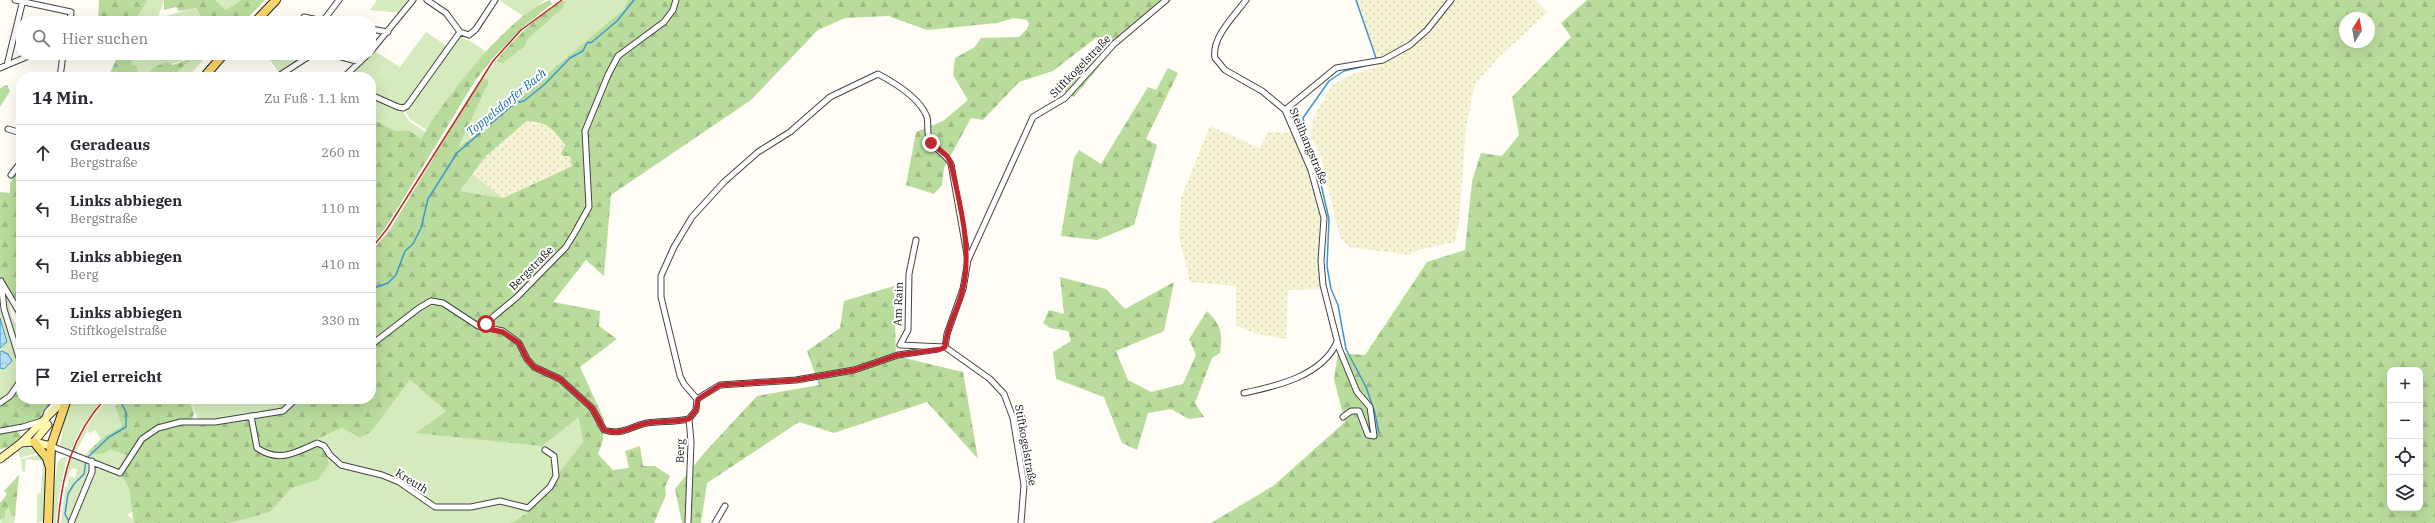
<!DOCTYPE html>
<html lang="de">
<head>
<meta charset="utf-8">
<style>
  :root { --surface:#fff; --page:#f7f7f7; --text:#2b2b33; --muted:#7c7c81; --line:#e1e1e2 }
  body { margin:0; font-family:"IBM Plex Serif",serif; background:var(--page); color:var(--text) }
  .controls { position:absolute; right:12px; bottom:12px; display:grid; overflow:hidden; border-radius:8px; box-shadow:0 4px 16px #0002 }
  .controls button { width:36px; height:36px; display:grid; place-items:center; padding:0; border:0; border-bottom:1px solid var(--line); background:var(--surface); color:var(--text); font:20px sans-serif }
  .compass { position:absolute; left:2339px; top:12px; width:36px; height:36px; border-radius:50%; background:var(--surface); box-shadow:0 4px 16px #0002; rotate:11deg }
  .stop { position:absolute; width:12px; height:12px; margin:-9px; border:3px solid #c4262e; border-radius:50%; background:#fff }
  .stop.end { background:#c4262e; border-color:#fff; box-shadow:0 1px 4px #0008 }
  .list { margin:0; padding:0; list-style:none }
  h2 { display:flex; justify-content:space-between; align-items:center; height:52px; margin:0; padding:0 16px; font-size:17px }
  h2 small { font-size:13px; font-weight:400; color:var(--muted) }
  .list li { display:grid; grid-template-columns:26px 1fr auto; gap:12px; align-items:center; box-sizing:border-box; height:56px; padding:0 16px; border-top:1px solid var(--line) }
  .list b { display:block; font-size:15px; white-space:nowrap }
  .list p { margin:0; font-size:13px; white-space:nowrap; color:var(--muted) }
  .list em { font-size:13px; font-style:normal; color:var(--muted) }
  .icon { flex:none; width:22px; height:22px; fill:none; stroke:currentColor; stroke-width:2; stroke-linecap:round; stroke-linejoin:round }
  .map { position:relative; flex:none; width:2435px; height:523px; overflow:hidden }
  .search { position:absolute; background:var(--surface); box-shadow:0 4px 16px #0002; left:16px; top:16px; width:360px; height:44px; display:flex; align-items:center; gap:10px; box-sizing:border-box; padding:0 14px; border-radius:16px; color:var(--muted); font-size:15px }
  .panel { position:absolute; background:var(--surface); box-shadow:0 4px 16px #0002; left:16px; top:72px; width:360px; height:332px; border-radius:16px }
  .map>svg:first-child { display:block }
  .farmland { fill:url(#farmland-dots) }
  .grass { fill:#d5ebbd }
  .forest { fill:url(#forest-firs); fill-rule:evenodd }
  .water { fill:url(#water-waves); stroke:#3f96cf }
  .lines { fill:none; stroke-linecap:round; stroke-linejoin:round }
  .stream { stroke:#3f96cf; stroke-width:1.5 }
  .minor-casing { stroke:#444; stroke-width:7 }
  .secondary-casing { stroke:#333; stroke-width:9 }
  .primary-casing { stroke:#222; stroke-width:10 }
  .minor { stroke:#fff; stroke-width:5 }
  .secondary { stroke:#fff6b0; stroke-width:7 }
  .primary { stroke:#f9d66b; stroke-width:8 }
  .rail { stroke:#c4262e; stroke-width:1.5 }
  .route { stroke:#c4262e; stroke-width:5 }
  .labels { text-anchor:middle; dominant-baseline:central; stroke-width:4; stroke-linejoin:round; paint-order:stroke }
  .street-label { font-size:11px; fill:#111; stroke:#fff }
  .water-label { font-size:12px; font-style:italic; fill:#1768a6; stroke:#fff }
</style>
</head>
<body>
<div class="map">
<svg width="2435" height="523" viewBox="0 0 2435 523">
  <defs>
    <pattern id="farmland-dots" width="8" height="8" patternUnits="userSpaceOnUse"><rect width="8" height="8" fill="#f6f3d4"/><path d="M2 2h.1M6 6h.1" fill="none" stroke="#d2cfb5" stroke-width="1.8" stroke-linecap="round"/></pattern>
    <pattern id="forest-firs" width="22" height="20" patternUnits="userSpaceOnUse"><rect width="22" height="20" fill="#b9dc9c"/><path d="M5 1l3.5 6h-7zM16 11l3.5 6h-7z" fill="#9ebc85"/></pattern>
    <pattern id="water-waves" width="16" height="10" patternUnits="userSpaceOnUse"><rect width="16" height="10" fill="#b9e0f7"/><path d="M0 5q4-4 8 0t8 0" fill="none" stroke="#9ebfd3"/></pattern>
  </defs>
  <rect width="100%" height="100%" fill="#fffdf5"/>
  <path class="farmland" d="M1356 0H1536L1547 13 1500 56 1475 84 1466 128 1459 223 1455 242 1418 250 1409 255 1350 247 1340 238 1321 157 1311 136 1313 118 1332 85 1353 74 1380 66Z
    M527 121 542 122 553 130 565 145 561 153 563 156H570L572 165 503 198 473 174 486 156Z
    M1210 126 1260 148 1268 132 1293 133 1311 175 1322 218V289L1288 290 1286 339 1253 333 1236 325V286L1190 282 1179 237 1181 198Z"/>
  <path class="grass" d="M148 0H164L158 17C171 16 183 10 196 8L204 21H135Z
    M215 0H241L226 10Z
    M377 0H407L409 2 401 13 370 10Z
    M499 0H545L523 16Z
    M566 0H628L624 9C568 55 515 104 457 149L489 81 484 78 482 80 496 61 502 64 524 47 528 39 563 8Z
    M426 32 447 46 405 105H399L371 93V77H348L374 51 400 67Z
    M459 37 470 41 487 52C471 67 461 85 447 102 440 111 433 119 427 130L410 119 406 112Z
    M131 55H207L188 77H172L190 58C175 64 156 65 145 77H139L137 68 132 66Z
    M298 55 300 59 280 73 267 56Z
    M371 97 403 112 409 121 425 132 421 140 408 130 395 131 371 118Z
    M473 174 503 198 460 191Z
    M1 281 21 315V322L17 318 9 300 11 316 21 332V354L18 356 21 364V380L0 403V368L4 369 0 348 7 342 0 318V310L3 309Z
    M410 380 446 411 417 433 577 417 583 442 527 513 511 523H231L270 512 292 488 318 480 326 454 312 442 342 428 360 438 371 432Z
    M72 399H103L80 430 70 452 60 448 64 420Z
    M108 399H123L115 407 122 426 101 439 95 430 90 433 87 431 75 454 83 457 88 452 98 455 111 450 129 456 120 473 129 489 133 512 128 514 129 517 134 519V523H61L65 487H67L69 476 75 478 77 469 72 468 64 484C70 451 85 424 108 399Z
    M189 399H274L283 411 215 422 199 421Z
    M27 447 39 452 20 458 18 451Z
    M41 454C49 474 44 500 43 521L37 523V495L41 492 43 461 26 459 25 472 22 471 21 459Z
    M67 457 59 495 56 523H51L57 463 61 458Z
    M6 507 10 508V512L15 516 14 523H0Z"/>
  <path class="forest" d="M99 0H148L135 21H98Z
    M164 0H215L226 10 241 0H265L245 21H204L196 8 179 11 176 7 164 10Z
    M550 0 552 4 524 26 492 59 475 81 386 227 371 246V118L395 131 408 130 421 139C442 102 509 14 550 0Z
    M566 0 563 8 528 39 524 47 502 64 496 61C511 42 544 8 566 0Z
    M628 0H1172L1120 41 1074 97 1064 91 1096 51 1097 37 1053 71 1019 82 983 120 971 118 944 168 942 185 934 194 906 185 916 132 943 121 968 100 953 75 955 58 975 47 981 38 1019 37 1027 29 1029 24 1027 20 1014 18 997 23 927 30 888 16 845 18 818 30 751 100 611 195 604 276 586 260 553 302 600 311 599 326 617 339 580 367 604 419 603 440 598 454 613 470 629 468 625 451 640 446 643 466H655L670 476 665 487 666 495 654 523H511L527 513 583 442 578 418 542 446 416 433 446 411 410 380 371 432 360 438 342 428 313 441 326 454 329 464 318 480 292 488 270 512 231 523H134L129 489 120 473 143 441 160 429 199 421 215 422 283 411 274 399H371V252L391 228 474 91 484 78 489 81 458 148C515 104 568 55 624 9ZM527 121C548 122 553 129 565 145L561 153 563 156H570L572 166 503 198 460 191 486 156Z
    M1587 0H2435V523H1211L1273 486 1345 422 1334 379 1338 353 1365 355 1427 262 1465 250 1472 181 1481 153 1502 156 1519 135 1512 97 1571 37 1561 23ZM2345 18H2369V42H2345ZM2390 370H2420V508H2390Z
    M94 55H131L132 65 137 67 139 77H108L118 56Z
    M192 58 172 77H145L153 68 166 62 173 65Z
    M1168 68 1178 73 1146 139 1157 145 1134 225 1097 240 1061 236 1074 158 1079 150 1101 164 1148 87 1156 90Z
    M7 85 10 91 0 107V88Z
    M21 167V315L0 278V192L10 193C9 181 14 175 21 167Z
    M1060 277 1106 289 1125 309 1174 282 1164 331 1116 351 1128 380 1151 392 1183 384 1196 355 1189 339 1207 311C1221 325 1223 333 1220 353L1212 358 1195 403 1204 417 1189 419 1171 409 1148 413 1137 450 1122 443 1104 397 1056 379 1053 352 1071 341 1068 331 1050 328 1043 323 1049 310 1064 314Z
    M894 286 896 356 963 372 978 459 927 402 834 433 799 422 707 483 701 523H682L675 489 705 452 757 396 819 385 807 351 840 328 844 301Z
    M21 380V399H57L45 416 29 431 25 427 18 432 22 437C15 443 9 448 0 449V403Z
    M123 399H189L194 413 192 419C160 422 144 426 129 456L111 450 98 455 88 452 101 439 122 426 115 407Z
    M19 475 15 516 11 515 9 507 5 511V517L0 520V503L7 494 4 491Z"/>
  <path class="water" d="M0 318 7 342 0 348Z
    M2 351 8 354 12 361 4 369 0 368V352Z"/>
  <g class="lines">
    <path class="stream" d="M1356 0 1376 58
      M1377 63 1344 71 1329 81 1303 118 1308 143 1317 167 1329 219 1327 266 1331 289 1338 305 1346 349 1366 387 1375 413 1379 433
      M371 289 388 283 396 275 405 251 413 244 421 228 428 199 457 153 515 103 524 101 545 84 570 58 583 51 587 43 592 42 617 21 634 0
      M88 457 109 437 126 427V412L119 399
      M70 523 65 514 68 494 74 484 84 474 86 460"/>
    <defs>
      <path id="minor" d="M15 0 71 12 70 21
        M427 0 446 13 460 32 469 35 476 29 495 0
        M1246 0C1235 15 1211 38 1215 58L1225 70 1262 91 1285 110 1311 170 1324 218 1321 261 1323 285 1339 348 1357 392 1370 407 1374 436 1368 435 1359 411H1351L1343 417
        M304 17 323 21 339 0
        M371 29 388 32
        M371 51 413 0
        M334 55 360 62
        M7 65 23 0
        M0 68 31 55
        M60 77 63 55
        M277 77 311 55
        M344 77 367 55
        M371 95 398 107 403 108 407 106 460 32
        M1285 110 1336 68 1383 60 1410 45 1427 30 1451 0
        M8 129 21 133
        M11 175 21 162
        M916 240 909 274 908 330 900 345 945 347 990 379 1004 394 1013 418 1024 485 1021 523
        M1 281 4 309 21 364
        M2 283 21 315
        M485 328 493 317 517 297 566 247 574 234 589 207 585 131 608 75 618 56 664 22 673 10 676 0
        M371 345 419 308 431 301 443 303 478 326 503 331 519 343 527 359 534 367 560 379 592 408 604 430C622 436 631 426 647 423 661 421 675 422 689 419
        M945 347 947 334 963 289 968 260 1033 117 1065 98 1114 44 1166 0
        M1244 393C1277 386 1322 376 1337 342
        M697 399 684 384 680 376 661 297V276L674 247 692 217 724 182 758 152 790 132 830 97 878 74C895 83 920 98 927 117 929 124 926 133 930 141 936 150 946 154 951 164L968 260
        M697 399 720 385 796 380 854 370 898 355 938 349
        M0 403 10 396 21 380
        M251 416 257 448C279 463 295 453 317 443L324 446 330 455 341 465 382 475 399 482 435 507H471L500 501 528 508 550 487 556 476 554 456 545 450
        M45 418 47 412 59 399
        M0 431 23 427 42 421
        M51 446 120 473 142 439 158 428 181 422H215L283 411 296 399
        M71 523 92 472V461
        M688 523 691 442 689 419 696 410 697 399
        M715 523 725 506"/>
      <path id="secondary" d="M34 442 48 425 44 420
        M21 443 34 442 51 446
        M0 459 21 443 65 399"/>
      <path id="primary" d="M256 21 276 0
        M204 77 223 55
        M34 442 47 458 49 465
        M48 523 51 446 67 399"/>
    </defs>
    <use href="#minor" class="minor-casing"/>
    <use href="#secondary" class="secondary-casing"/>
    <use href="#primary" class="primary-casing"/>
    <use href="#minor" class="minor"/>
    <use href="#secondary" class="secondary"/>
    <use href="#primary" class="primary"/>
    <path class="rail" d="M371 249 387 229 493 61 521 30 562 0
      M58 523C62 475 72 435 105 399"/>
  </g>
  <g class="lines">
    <path class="route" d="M486 324 485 328 503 332 519 343 527 359 534 367 560 379 592 408 604 430C622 436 631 426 647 423 661 421 675 422 689 419L696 410 698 399 720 385 796 380 854 370 898 355 941 349 945 347C946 326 959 309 963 288 972 249 960 204 951 164L947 156 931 143"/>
  </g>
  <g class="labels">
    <g class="street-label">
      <text transform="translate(1080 66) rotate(-46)">Stiftkogelstraße</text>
      <text transform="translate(1309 146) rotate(67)">Steilhangstraße</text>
      <text transform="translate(531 268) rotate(-45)">Bergstraße</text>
      <text transform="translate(898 304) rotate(-88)">Am Rain</text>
      <text transform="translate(1026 445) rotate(80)">Stiftkogelstraße</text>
      <text transform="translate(680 451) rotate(-88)">Berg</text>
      <text transform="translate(412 481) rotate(32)">Kreuth</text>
    </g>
    <g class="water-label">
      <text transform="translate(506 102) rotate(-39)">Toppelsdorfer Bach</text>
    </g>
  </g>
</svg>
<div class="controls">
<button>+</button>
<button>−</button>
<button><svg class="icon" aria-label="locate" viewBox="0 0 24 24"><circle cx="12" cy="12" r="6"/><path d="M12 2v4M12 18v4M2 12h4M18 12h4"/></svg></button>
<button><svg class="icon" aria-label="layers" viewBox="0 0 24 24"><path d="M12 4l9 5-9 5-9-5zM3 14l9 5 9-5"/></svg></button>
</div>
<svg class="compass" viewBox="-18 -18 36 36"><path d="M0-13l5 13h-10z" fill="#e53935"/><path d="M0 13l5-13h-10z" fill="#7c7c81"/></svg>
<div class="stop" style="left:486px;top:324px"></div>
<div class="stop end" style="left:931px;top:143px"></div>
<div class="search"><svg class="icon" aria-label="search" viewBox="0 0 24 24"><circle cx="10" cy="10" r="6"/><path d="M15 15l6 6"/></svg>Hier suchen</div>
<section class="panel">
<h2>14 Min.<small>Zu Fuß · 1.1 km</small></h2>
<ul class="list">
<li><svg class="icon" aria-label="ahead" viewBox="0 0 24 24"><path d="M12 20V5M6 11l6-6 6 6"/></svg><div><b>Geradeaus</b><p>Bergstraße</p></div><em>260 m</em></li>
<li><svg class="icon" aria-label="left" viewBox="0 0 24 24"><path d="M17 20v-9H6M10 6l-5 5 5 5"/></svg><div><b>Links abbiegen</b><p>Bergstraße</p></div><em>110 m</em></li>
<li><svg class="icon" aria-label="left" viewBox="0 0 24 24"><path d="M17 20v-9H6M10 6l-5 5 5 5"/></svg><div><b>Links abbiegen</b><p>Berg</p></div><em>410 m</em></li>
<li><svg class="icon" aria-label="left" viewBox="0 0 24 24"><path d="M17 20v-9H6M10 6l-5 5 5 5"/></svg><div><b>Links abbiegen</b><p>Stiftkogelstraße</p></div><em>330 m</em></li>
<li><svg class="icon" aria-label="arrive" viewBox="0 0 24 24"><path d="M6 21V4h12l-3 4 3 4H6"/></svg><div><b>Ziel erreicht</b></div></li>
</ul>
</section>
</div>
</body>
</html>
